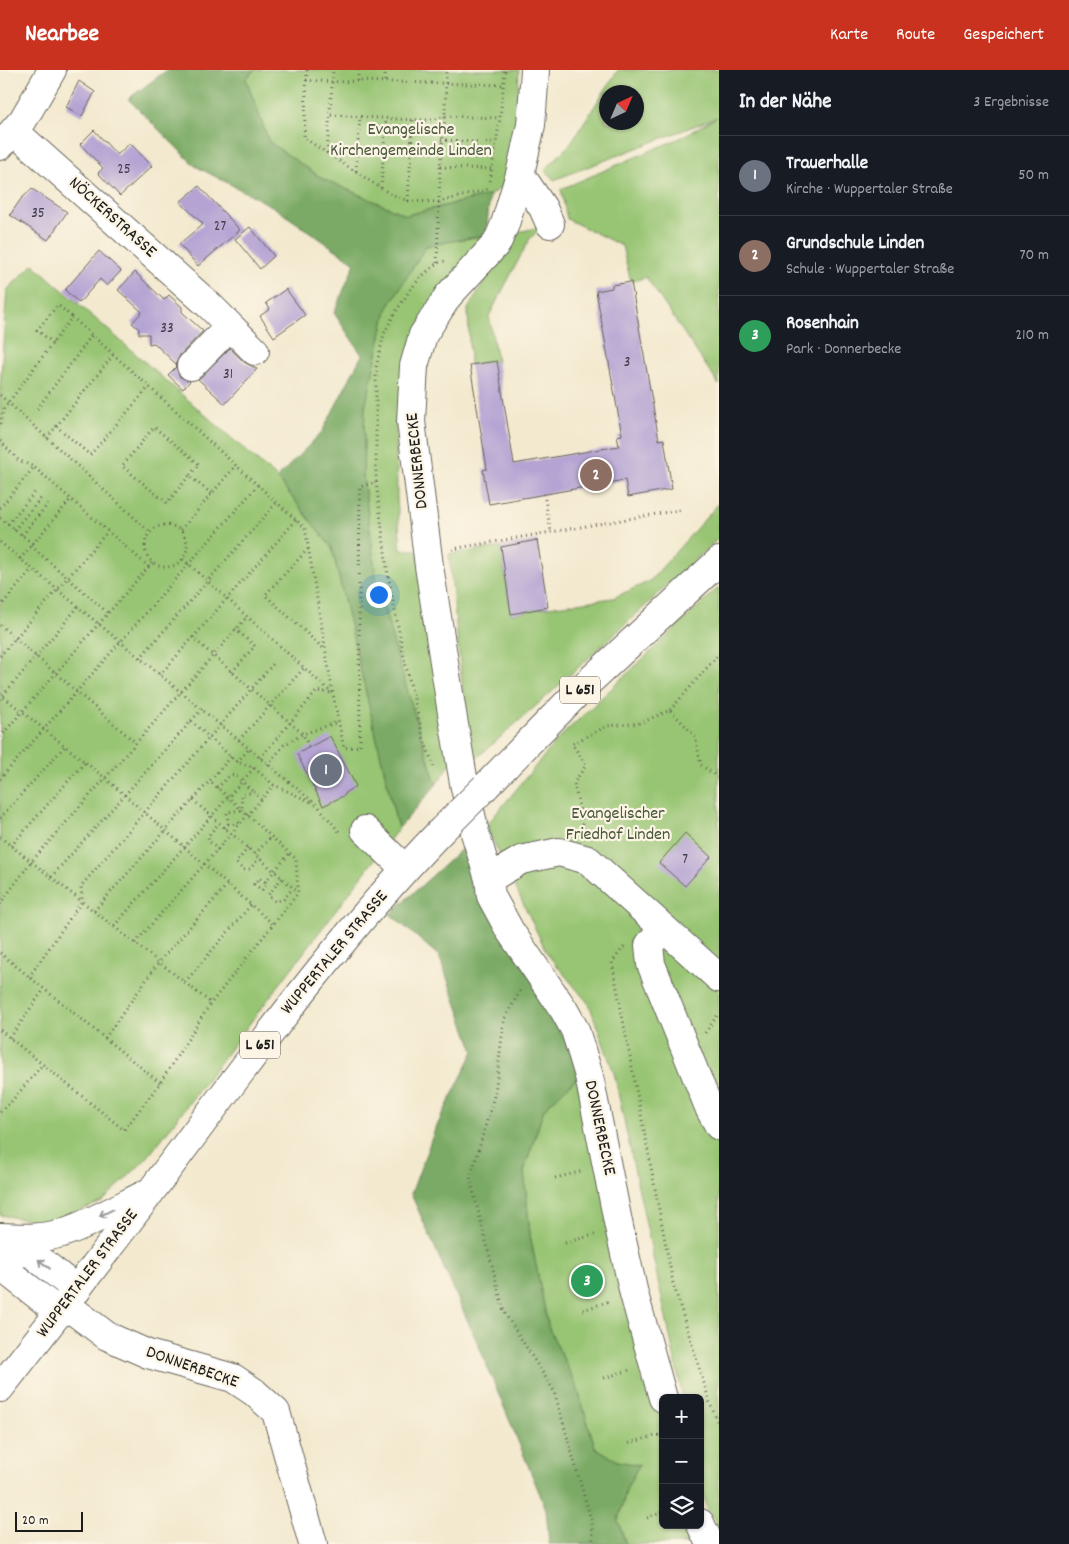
<!DOCTYPE html>
<html lang="de">
<head>
<meta charset="utf-8">
<style>
  :root { --surface:#171b24; --page:#242831; --text:#f1f3f6; --muted:#9ea1a6; --line:#363941; --accent:#c8321e }
  body { margin:0; font-family:Dekko,sans-serif; background:var(--page); color:var(--text) }
  .controls { position:absolute; right:15px; bottom:15px; display:grid; overflow:hidden; border-radius:8px; box-shadow:0 1px 4px #0004 }
  .controls button { width:45px; height:45px; display:grid; place-items:center; padding:0; border:0; border-bottom:1px solid var(--line); background:var(--surface); color:var(--text); font:25px sans-serif }
  .compass { position:absolute; left:599px; top:15px; width:45px; height:45px; border-radius:50%; background:var(--surface); box-shadow:0 1px 4px #0004; rotate:44deg }
  .scale { position:absolute; left:15px; bottom:12px; width:68px; box-sizing:border-box; padding-left:5px; border:2px solid #1c1c1c; border-top:0; font-size:14px; line-height:18px; white-space:nowrap; color:#1c1c1c; -webkit-text-stroke:4px #fcf5e5; paint-order:stroke }
  .you { position:absolute; left:378px; top:524px; width:18px; height:18px; margin:-12px; border:4px solid #fff; border-radius:50%; background:#1a73e8; box-shadow:0 0 0 8px #1a73e833 }
  .badge { display:grid; place-items:center; width:32px; height:32px; border-radius:50%; background:var(--accent); color:#fff; font-size:16px; font-weight:700 }
  .pin { position:absolute; translate:-50% -50%; border:2px solid #fff; box-shadow:0 1px 5px #0006 }
  .list { margin:0; padding:0; list-style:none }
  h2 { display:flex; justify-content:space-between; align-items:center; height:65px; margin:0; padding:0 20px; font-size:21px }
  h2 small { font-size:16px; font-weight:400; color:var(--muted) }
  .list li { display:grid; grid-template-columns:32px 1fr auto; gap:15px; align-items:center; box-sizing:border-box; height:80px; padding:0 20px; border-top:1px solid var(--line) }
  .list b { display:block; font-size:19px; white-space:nowrap }
  .list p { margin:0; font-size:16px; white-space:nowrap; color:var(--muted) }
  .list em { font-size:16px; font-style:normal; color:var(--muted) }
  .icon { flex:none; width:28px; height:28px; fill:none; stroke:currentColor; stroke-width:2; stroke-linecap:round; stroke-linejoin:round }
  .map { position:relative; flex:none; width:719px; height:1474px; overflow:hidden }
  header { display:flex; align-items:center; gap:30px; box-sizing:border-box; height:70px; padding:0 25px; background:var(--accent); color:#fff }
  header strong { font-size:24px }
  nav { display:flex; gap:28px; margin-inline-start:auto; font-size:18px }
  main { display:flex }
  aside { flex:1; background:var(--surface) }
  .map>svg:first-child { display:block }
  .green { fill:#98c573; stroke:#5a7048; fill-rule:evenodd }
  .forest { fill:#7aaa65; stroke:#4b6340 }
  .building { fill:#b4a3d3 }
  .lines { fill:none; stroke-linecap:round; stroke-linejoin:round }
  .minor-casing { stroke:#67645b; stroke-width:30 }
  .major-casing { stroke:#67645b; stroke-width:30 }
  .path { stroke:#67645b; stroke-width:3; stroke-dasharray:1 4; stroke-linecap:butt }
  .minor { stroke:#fff; stroke-width:28 }
  .major { stroke:#fff; stroke-width:28 }
  .major-bridge-casing { stroke:#67645b; stroke-width:30; stroke-linecap:butt }
  .major-bridge { stroke:#fff; stroke-width:28 }
  .oneway { stroke:#999 }
  .labels { text-anchor:middle; dominant-baseline:central; stroke-width:4.5; stroke-linejoin:round; paint-order:stroke }
  .number-label { font-size:15px; fill:#423e4a }
  .shield { fill:#fcf5e5; stroke:#5f5d58; stroke-width:1 }
  .shield-label { font-size:16px; font-weight:bold; fill:#1c1c1c }
  .park-label { font-size:18px; fill:#47573a; stroke:#fcf5e5 }
  .street-label { font-size:18px; fill:#1c1c1c; stroke:#fcf5e5 }
</style>
</head>
<body>
<header>
<strong>Nearbee</strong>
<nav><a>Karte</a><a>Route</a><a>Gespeichert</a></nav>
</header>
<main>
<div class="map">
<svg width="719" height="1474" viewBox="0 0 719 1474">
  <rect width="100%" height="100%" fill="#fcf5e5"/>
  <filter id="ink" filterUnits="userSpaceOnUse"><feTurbulence type="fractalNoise" baseFrequency=".02" numOctaves="2"/><feDisplacementMap in="SourceGraphic" scale="10" xChannelSelector="R" yChannelSelector="G"/><feConvolveMatrix kernelMatrix="1 2 1 2 8 2 1 2 1" color-interpolation-filters="sRGB"/></filter>
  <filter id="wash" filterUnits="userSpaceOnUse"><feTurbulence type="fractalNoise" baseFrequency=".0096" numOctaves="4" result="noise"/><feDisplacementMap in="SourceGraphic" scale="20" xChannelSelector="R" yChannelSelector="G"/><feGaussianBlur stdDeviation="1.12" result="paint"/><feColorMatrix in="noise" values="0 0 0 0 0 0 0 0 0 0 0 0 0 0 0 0 0 1.4 0 .05"/><feComposite in="paint" operator="in"/></filter>
  <g filter="url(#wash)">
    <rect width="100%" height="100%" fill="#f3e9cf"/>
    <path class="green" d="M254 0H519L517 53 502 117 490 125 406 145 323 109 269 72 246 9Z
      M618 0H719V315L646 207 631 212 622 176 567 149 561 119 680 68 717 47 554 110 545 100 570 74ZM606 22H636V52H606Z
      M541 157 529 170 489 246 497 291 470 295 468 239 513 163Z
      M486 165 452 222 428 284 418 332 396 346 397 429 401 480H417L454 689 436 715 399 593 376 508 363 405 365 338 387 239 426 176Z
      M33 194 277 408 332 478 398 759 147 1088 102 1132 48 1153 0 1145V319L7 220Z
      M719 433V468L555 619 470 694 449 484 501 477 511 544 548 537 613 528 650 511Z
      M719 517V1459L706 1436 700 1410V1328H683L614 1003 589 934 548 885 486 756 558 669Z
      M583 1002 592 1004 663 1342V1455H693L702 1474H626L618 1451 627 1417 639 1395 617 1391 595 1377 578 1320 548 1256 530 1165 524 1101 544 1039Z"/>
    <path class="forest" d="M167 0H254L246 9 269 72 323 109 406 145 490 125 486 165 426 176 387 239 365 338 363 405 376 508 399 593 436 715 398 759 332 478 277 408 322 362 362 285 334 243 355 193 272 136 195 96 128 29Z
      M464 777 465 787 490 841 530 906 583 1002 544 1039 524 1101 530 1165 548 1256 578 1320 595 1377 617 1391 639 1395 627 1417 618 1451 626 1474H549L546 1439 478 1274 411 1124 434 1062 474 981 439 886 390 844Z"/>
    <g id="blocks">
      <path class="building" d="M79 11 95 22 82 46 66 37Z
        M94 60 117 85 130 73 152 96 120 126 98 103 103 98 80 74Z
        M199 116 240 160 198 196 179 174 203 154 180 132Z
        M32 119 67 142 48 170 10 145 21 129Z
        M250 157 274 186 260 199 235 169Z
        M99 181 121 201 107 216 100 209 79 233 65 220Z
        M135 202 164 230 169 225 182 237V242L203 261 180 285 176 294 154 273 149 274V264H139V259L132 253 142 242 118 220Z
        M631 212 659 370 664 369 672 419 628 427 625 410 489 434 483 400 487 399 470 295 497 291 514 394 619 376 617 366 622 365 596 221 612 218V215Z
        M286 219 305 245 274 267 260 246 270 239 266 233Z
        M230 278 244 292 257 299 225 334 198 309Z
        M176 297 180 307 190 311 183 319 168 305Z
        M537 470 548 537 511 544 501 477Z
        M330 666 356 716 346 722 345 725 323 736 297 684Z
        M685 763 711 787 685 816 659 793Z"/>
    </g>
  </g>
  <g filter="url(#ink)">
    <use href="#blocks" fill-opacity="0" stroke="#67645b" stroke-width="1"/>
    <g class="lines">
      <defs>
        <path id="minor" d="M535 0 531 55 520 104 505 154 497 173 448 226 423 265 414 296 411 351 429 496 452 643 464 713 475 763 489 809 491 826 510 861 564 940 575 960 589 1006 619 1157 634 1224 663 1328
          M14 61 210 236 255 281
          M0 76 23 50 52 0
          M520 104 543 138 550 154
          M191 296 230 256
          M365 760 405 799
          M489 809 521 790 559 782 588 790 719 908
          M663 858 649 875 651 894 710 1040 719 1056
          M0 1167C20 1168 42 1169 62 1163 92 1153 121 1136 150 1122
          M1 1175 7 1180 31 1183 77 1220
          M7 1180 9 1203 60 1243
          M66 1235 107 1266 148 1284 233 1308 254 1322 276 1342 313 1474
          M700 1453 710 1474"/>
        <path id="major" d="M485 717 581 619 719 491
          M0 1318C67 1233 132 1147 197 1060 274 957 351 854 440 762"/>
      </defs>
      <use href="#minor" class="minor-casing"/>
      <use href="#major" class="major-casing"/>
      <path class="path" d="M307 0 304 68 387 122 408 131 439 132 489 119
        M306 10 332 12 358 11 505 15
        M358 11V0
        M385 11V0
        M331 45 413 50H432L445 46 500 48
        M441 70 496 73
        M327 83 333 0
        M440 97 492 99
        M356 101 360 47
        M490 111 500 48 505 0
        M381 118 386 48
        M408 131 413 50
        M437 193 440 97 445 46 446 0
        M53 273 37 260 58 235 72 247
        M0 325 150 462
        M37 339 92 265
        M0 354 3 340 72 247 305 458 333 624 344 678 360 676 359 534 360 417 376 412V297L384 264 393 246 410 220 420 208 437 193 445 191
        M56 356 90 385 149 317
        M47 368 114 284
        M0 371 18 390 34 397 149 497
        M189 406 167 433 122 396 154 357 199 394 189 406 212 424
        M376 412 388 505 405 592 424 670 434 697
        M544 424 551 462
        M0 438 34 397
        M0 448 33 474
        M8 454 35 422
        M145 476a21 21 0 1 1 42 0a21 21 0 1 1-42 0Z
        M14 460 41 428
        M181 460 236 395
        M22 465 48 434
        M0 472 318 736 341 764
        M31 476 108 543
        M308 479 265 525 325 580
        M452 479 680 440
        M20 489 71 429
        M183 489 332 623
        M0 537 32 499
        M0 555 136 673
        M192 567 303 664 309 677
        M0 586 108 461
        M140 588 277 432
        M232 602 255 576 235 559
        M160 605 296 450
        M0 624 105 708 273 854
        M0 629 78 537
        M670 640 719 584
        M191 651 237 692 254 698 274 715 313 733
        M0 667 152 493
        M239 670 304 598
        M260 688 317 621 332 623
        M237 692 249 679
        M268 695 284 675 303 664 338 652
        M0 709 258 415
        M217 718 229 706 235 705 253 722
        M193 730 298 822
        M0 748 65 676
        M228 754 240 753
        M225 758 228 754 227 742 242 740 241 725 254 722 261 730
        M585 764 574 713 586 695 572 674 607 656 641 653 670 640 695 666 701 695 719 708
        M0 767 211 933
        M11 776 85 692
        M248 778 236 793 243 800 250 799 259 788
        M218 780 208 770 209 765 219 753
        M255 784 271 767
        M51 807 202 639
        M282 808 268 825 275 831 283 830 293 818
        M265 812 259 808 254 814 262 820 266 815 265 812 289 784
        M0 834 31 792 247 547
        M94 841 231 687
        M114 856 254 698
        M135 873 274 715
        M624 877 612 892 673 1213 710 1333 719 1356
        M0 883 160 1013
        M29 907 82 831 81 816 273 594
        M185 912 251 835
        M520 921 504 950 495 1023 470 1109 504 1242 554 1321 592 1453 593 1474
        M0 960 124 1060 160 1013 211 933 298 823 296 789 210 711
        M705 963 719 943
        M10 968 44 919
        M105 968 159 892 227 815
        M0 1042 11 1032 43 994
        M555 1108 583 1101
        M565 1173 597 1164
        M583 1240 610 1231
        M604 1308 630 1300
        M629 1373 663 1364
        M647 1448 663 1442"/>
      <use href="#minor" class="minor"/>
      <use href="#major" class="major"/>
      <defs>
        <path id="major-bridge" d="M440 762 485 717"/>
      </defs>
      <use href="#major-bridge" class="major-bridge-casing"/>
      <use href="#major-bridge" class="major-bridge"/>
    </g>
    <defs><path id="oneway-shaft" d="M-6 0H5M1.5-3L5.5 0L1.5 3" fill="none" stroke-width="1.6" stroke-linecap="round" stroke-linejoin="round" transform="scale(1.25)"/></defs>
    <g class="oneway">
      <use href="#oneway-shaft" transform="translate(106 1143) rotate(154)"/>
      <use href="#oneway-shaft" transform="translate(44 1194) rotate(-142)"/>
    </g>
  </g>
  <g class="labels">
    <g class="number-label">
      <text x="124" y="100">25</text>
      <text x="38" y="144">35</text>
      <text x="220" y="157">27</text>
      <text x="167" y="259">33</text>
      <text x="627" y="293">3</text>
      <text x="228" y="305">31</text>
      <text x="685" y="790">7</text>
    </g>
    <g class="shield">
      <rect x="560" y="606.5" width="40" height="27" rx="4"/>
      <rect x="240" y="961.5" width="40" height="27" rx="4"/>
    </g>
    <g class="shield-label">
      <text x="580" y="620">L 651</text>
      <text x="260" y="975">L 651</text>
    </g>
    <g class="park-label">
      <text x="411" y="60">Evangelische<tspan x="411" dy="21">Kirchengemeinde Linden</tspan></text>
      <text x="618" y="744">Evangelischer<tspan x="618" dy="21">Friedhof Linden</tspan></text>
    </g>
    <g class="street-label">
      <text transform="translate(112 148) rotate(42)">NÖCKERSTRASSE</text>
      <text transform="translate(418 391) rotate(-96)">DONNERBECKE</text>
      <text transform="translate(335 883) rotate(-50)">WUPPERTALER STRASSE</text>
      <text transform="translate(599 1058) rotate(78)">DONNERBECKE</text>
      <text transform="translate(88 1204) rotate(-53)">WUPPERTALER STRASSE</text>
      <text transform="translate(192 1298) rotate(19)">DONNERBECKE</text>
    </g>
  </g>
</svg>
<div class="controls">
<button>+</button>
<button>−</button>
<button><svg class="icon" aria-label="layers" viewBox="0 0 24 24"><path d="M12 4l9 5-9 5-9-5zM3 14l9 5 9-5"/></svg></button>
</div>
<svg class="compass" viewBox="-18 -18 36 36"><path d="M0-13l5 13h-10z" fill="#e53935"/><path d="M0 13l5-13h-10z" fill="#9ea1a6"/></svg>
<div class="scale">20 m</div>
<div class="you"></div>
<div class="pin badge" style="left:326px;top:700px;background:#6b7280">1</div>
<div class="pin badge" style="left:596px;top:405px;background:#8d6e63">2</div>
<div class="pin badge" style="left:587px;top:1211px;background:#2e9e5b">3</div>
</div>
<aside>
<h2>In der Nähe<small>3 Ergebnisse</small></h2>
<ul class="list">
<li><span class="badge" style="background:#6b7280">1</span><div><b>Trauerhalle</b><p>Kirche · Wuppertaler Straße</p></div><em>50 m</em></li>
<li><span class="badge" style="background:#8d6e63">2</span><div><b>Grundschule Linden</b><p>Schule · Wuppertaler Straße</p></div><em>70 m</em></li>
<li><span class="badge" style="background:#2e9e5b">3</span><div><b>Rosenhain</b><p>Park · Donnerbecke</p></div><em>210 m</em></li>
</ul>
</aside>
</main>
</body>
</html>
